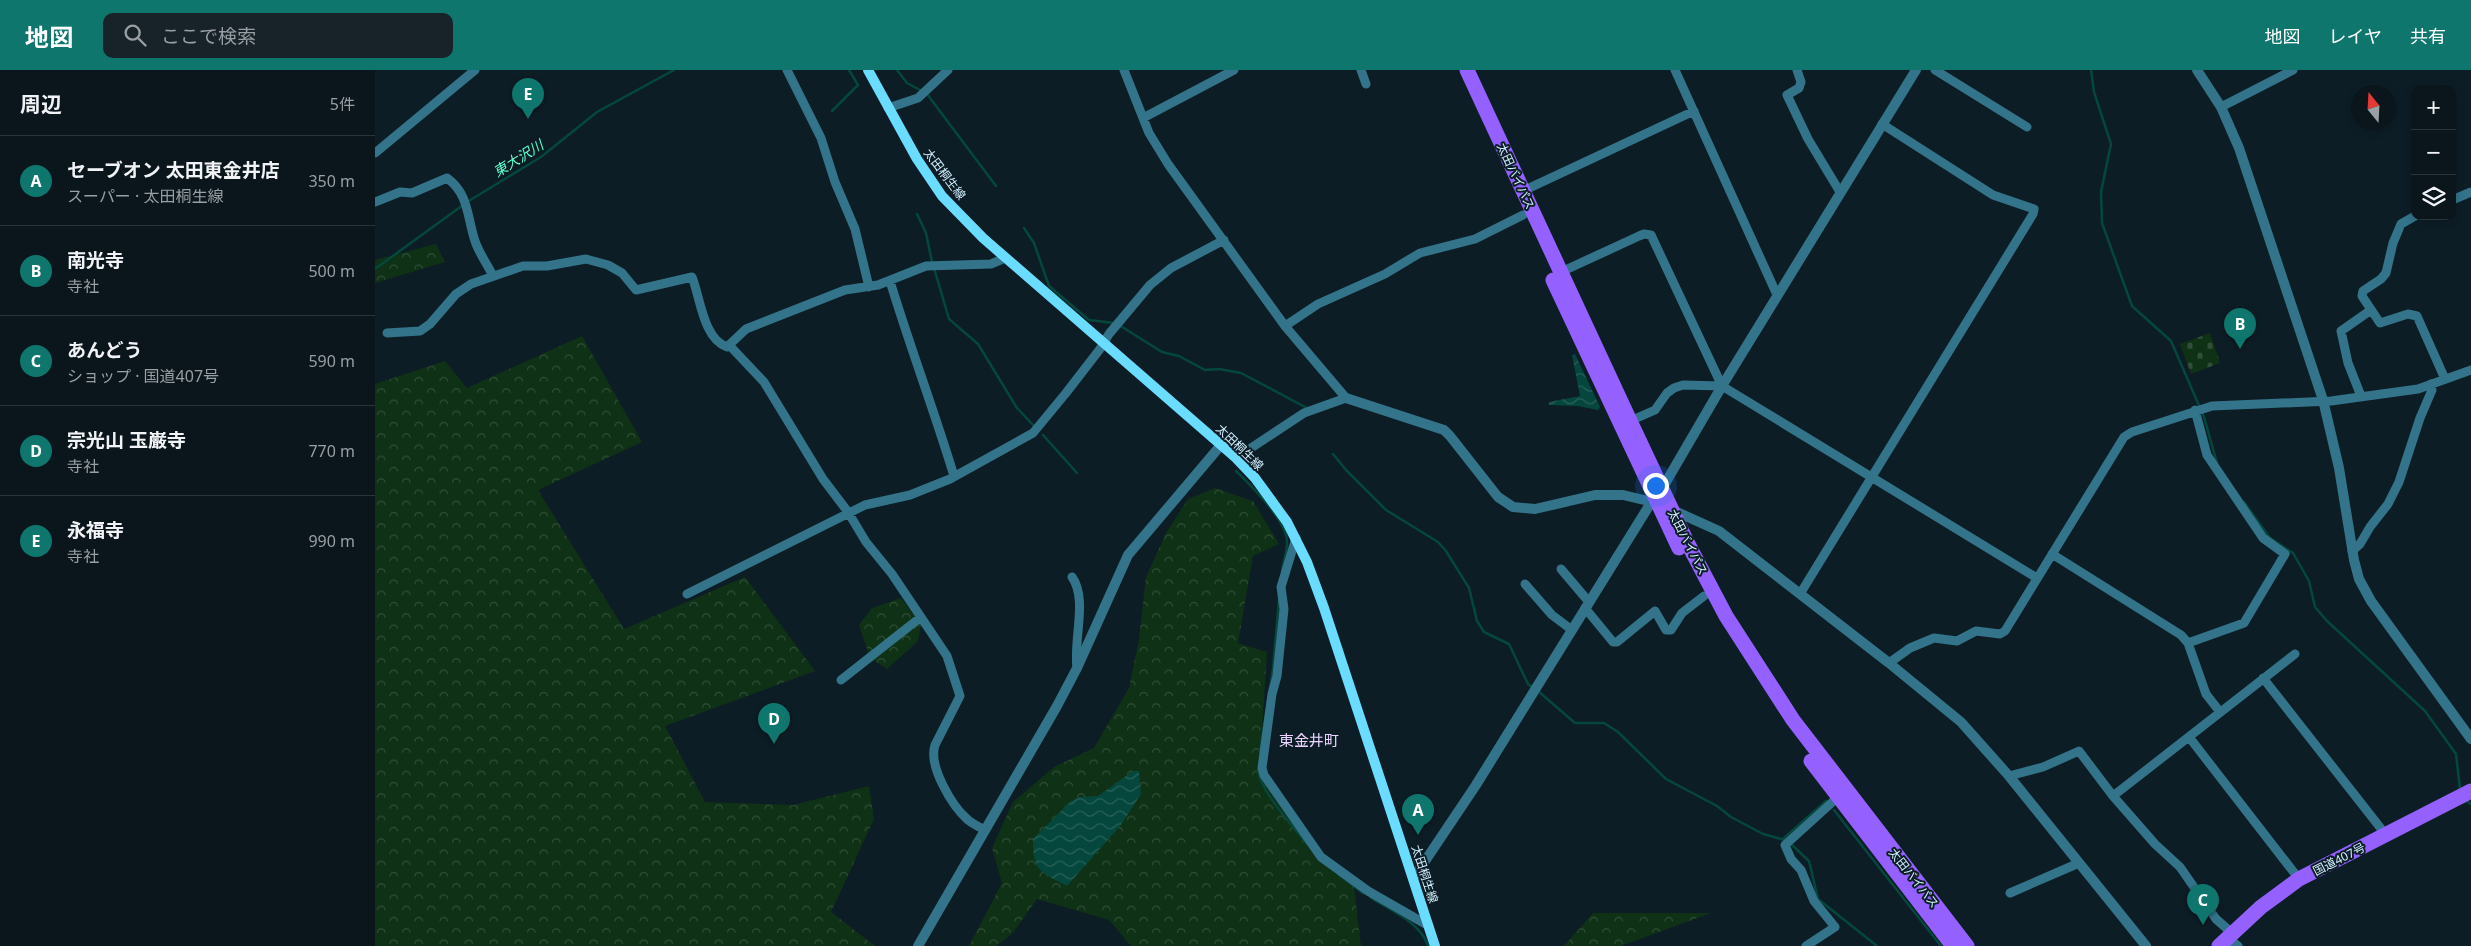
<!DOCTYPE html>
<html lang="ja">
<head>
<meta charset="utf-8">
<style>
  :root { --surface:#0a161c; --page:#182329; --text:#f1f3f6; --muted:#999fa3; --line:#2a353b; --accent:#0f766e }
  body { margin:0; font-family:"Noto Sans","Noto Sans JP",sans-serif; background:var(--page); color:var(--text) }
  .controls { position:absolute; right:15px; top:15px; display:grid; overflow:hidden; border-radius:10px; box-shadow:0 2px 8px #0003 }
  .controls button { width:45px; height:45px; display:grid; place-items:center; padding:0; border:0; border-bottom:1px solid var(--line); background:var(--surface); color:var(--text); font:25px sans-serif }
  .compass { position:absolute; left:1976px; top:15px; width:45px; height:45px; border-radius:50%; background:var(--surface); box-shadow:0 2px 8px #0003; rotate:342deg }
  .you { position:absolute; left:1280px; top:415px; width:18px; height:18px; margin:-12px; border:4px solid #fff; border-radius:50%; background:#1a73e8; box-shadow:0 0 0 8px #1a73e833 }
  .badge { display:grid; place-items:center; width:32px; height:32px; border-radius:50%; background:var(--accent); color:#fff; font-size:16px; font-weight:700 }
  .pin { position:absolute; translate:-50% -41px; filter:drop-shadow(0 1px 2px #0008) }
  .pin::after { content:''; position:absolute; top:26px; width:18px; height:15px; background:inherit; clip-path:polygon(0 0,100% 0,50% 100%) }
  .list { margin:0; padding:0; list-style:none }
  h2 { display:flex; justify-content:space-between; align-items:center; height:65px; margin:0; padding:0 20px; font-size:21px }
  h2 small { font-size:16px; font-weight:400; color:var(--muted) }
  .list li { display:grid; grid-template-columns:32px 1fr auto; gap:15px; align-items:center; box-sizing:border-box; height:90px; padding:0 20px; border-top:1px solid var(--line) }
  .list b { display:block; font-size:19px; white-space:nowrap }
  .list p { margin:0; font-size:16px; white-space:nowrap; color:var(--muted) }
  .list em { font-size:16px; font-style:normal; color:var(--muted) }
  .icon { flex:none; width:28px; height:28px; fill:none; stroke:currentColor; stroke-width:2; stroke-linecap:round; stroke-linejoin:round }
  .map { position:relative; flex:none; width:2096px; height:876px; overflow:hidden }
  header { display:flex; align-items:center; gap:30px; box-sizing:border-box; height:70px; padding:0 25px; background:var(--accent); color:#fff }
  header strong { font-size:24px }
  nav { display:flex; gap:28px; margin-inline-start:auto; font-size:18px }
  .search { width:350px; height:45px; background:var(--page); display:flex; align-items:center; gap:12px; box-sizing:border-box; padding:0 18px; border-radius:10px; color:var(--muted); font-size:19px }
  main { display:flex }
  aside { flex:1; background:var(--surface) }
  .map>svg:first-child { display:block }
  .forest { fill:url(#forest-crowns) }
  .cemetery { fill:url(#cemetery-stones) }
  .water { fill:url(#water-waves) }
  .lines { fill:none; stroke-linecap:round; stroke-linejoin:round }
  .stream { stroke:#05473d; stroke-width:2.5 }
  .minor { stroke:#33748a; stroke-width:9 }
  .tertiary { stroke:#33748a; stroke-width:10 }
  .secondary { stroke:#69dcff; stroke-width:10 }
  .trunk { stroke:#9460ff; stroke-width:15 }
  .labels { text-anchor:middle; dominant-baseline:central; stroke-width:4; stroke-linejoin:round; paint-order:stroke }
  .street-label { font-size:12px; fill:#d2f0ff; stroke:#0d1d26 }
  .water-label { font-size:14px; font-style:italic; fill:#60ffcb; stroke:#0d1d26 }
  .quarter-label { font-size:15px; fill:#edd4ff; stroke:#0d1d26 }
</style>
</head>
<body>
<header>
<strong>地図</strong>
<div class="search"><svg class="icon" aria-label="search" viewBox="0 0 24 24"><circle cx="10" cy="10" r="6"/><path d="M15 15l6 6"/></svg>ここで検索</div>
<nav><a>地図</a><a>レイヤ</a><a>共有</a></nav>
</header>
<main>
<aside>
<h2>周辺<small>5件</small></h2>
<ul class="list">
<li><span class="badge">A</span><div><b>セーブオン 太田東金井店</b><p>スーパー · 太田桐生線</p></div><em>350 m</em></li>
<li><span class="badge">B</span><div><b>南光寺</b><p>寺社</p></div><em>500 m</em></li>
<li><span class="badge">C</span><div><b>あんどう</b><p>ショップ · 国道407号</p></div><em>590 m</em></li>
<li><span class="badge">D</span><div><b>宗光山 玉巌寺</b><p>寺社</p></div><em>770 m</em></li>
<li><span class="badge">E</span><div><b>永福寺</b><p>寺社</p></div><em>990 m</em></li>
</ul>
</aside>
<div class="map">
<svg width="2096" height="876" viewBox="0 0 2096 876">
  <defs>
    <pattern id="forest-crowns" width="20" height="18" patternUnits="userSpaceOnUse" patternTransform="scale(1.25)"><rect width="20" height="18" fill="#0f3115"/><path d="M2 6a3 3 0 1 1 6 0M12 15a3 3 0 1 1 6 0" fill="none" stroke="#314f38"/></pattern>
    <pattern id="cemetery-stones" width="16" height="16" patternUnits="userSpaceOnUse" patternTransform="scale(1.25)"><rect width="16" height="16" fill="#0f3115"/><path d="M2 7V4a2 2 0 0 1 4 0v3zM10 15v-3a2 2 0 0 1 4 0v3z" fill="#314f38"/></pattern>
    <pattern id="water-waves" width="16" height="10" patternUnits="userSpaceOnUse" patternTransform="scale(1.25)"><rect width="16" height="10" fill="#05473d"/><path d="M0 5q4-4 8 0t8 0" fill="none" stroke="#29625a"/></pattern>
  </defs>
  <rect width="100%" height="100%" fill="#0d1d26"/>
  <path class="forest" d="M61 174 70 192 0 213V190Z
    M207 266 267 372 163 420 249 559 370 507 440 601 290 656 330 732 418 735 494 716 499 749 456 842 500 876H0V314L70 291 92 318Z
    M840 418 878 431 904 474 878 486 863 573 892 582 884 705 943 790 979 817 986 876H756L734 850 662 829 637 864 621 876H594L627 813 617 778 638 732 679 697 719 678 754 618 764 569 771 507 791 463 813 429Z
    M526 528 546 554 543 571 512 599 495 588 484 555 497 538Z
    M1218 843H1336L1246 876H1189Z"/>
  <path class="cemetery" d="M1835 263 1845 293 1816 304 1805 274Z"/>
  <path class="water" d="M1200 284 1225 337 1223 340 1203 336 1174 335V332L1205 326 1197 285Z
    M758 701H764L766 724 746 755 692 816C664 801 658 802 658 769L696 731 704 727 723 726Z"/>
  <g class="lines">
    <path class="stream" d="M522 0 532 13 547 21
      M1716 0 1719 22 1736 74 1726 122 1727 153 1757 236 1796 271 1829 347 1842 393
      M552 24 621 116
      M457 41 483 15 474 0
      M92 132 166 87 222 42 299 0
      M542 144 551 163 557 192
      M649 158 659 173 674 216 714 250 739 253
      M559 198 574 249 603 274 642 338 659 356
      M0 199 88 135
      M744 255 787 282 804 286 830 300 844 299 866 303 932 338
      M668 365 702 403
      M958 384 971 400 1011 440 1063 472 1071 481 1094 518 1102 551 1109 562 1134 574 1153 614 1158 618
      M861 401C876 416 914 452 912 474 912 483 908 492 907 501
      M1869 432 1895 468 1918 483 1934 511 1940 537 1952 551 2050 641 2081 684 2085 719
      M1163 621 1200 653H1229L1243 662 1291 709 1342 736 1356 747 1388 764 1410 770
      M885 682 898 599 904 529
      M883 700C885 721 918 756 932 774
      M2091 731 2096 734
      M1459 740 1566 876
      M1408 769 1451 731
      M1415 773 1434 791 1443 829 1502 876
      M964 805 988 823
      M995 827C1014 840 1046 852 1053 876"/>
    <path class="minor" d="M412 0 446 68 460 112 480 159 494 217
      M749 0 774 63 793 94 910 256 971 328 929 343 861 388
      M986 0 991 14
      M1300 0 1402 225
      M1422 0 1426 12 1424 18 1412 25 1433 69 1465 122
      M1560 0 1652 57
      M1846 37 1918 0
      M513 38 543 28 573 0
      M768 48 859 0
      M0 83 100 0
      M1148 121 1319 41
      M2077 130 2096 122
      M0 132 25 122 37 123 72 108C94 124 92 147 100 171 104 183 112 194 118 206
      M2040 146 2026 154 2018 173 2011 203 2006 209 1988 221 1987 226 2005 253 2033 244 2042 246 2070 309
      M1186 202 1264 166 1269 164 1276 165 1347 316
      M515 211C535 277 559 340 579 406
      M910 256 943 234 1010 204 1045 183 1100 169 1148 145
      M12 263 45 261 55 254 81 224 96 214 148 196H172L211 189 233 195 247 203 261 220 317 207C325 226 328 269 352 277L371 259 470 220 503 215 551 196 616 194 630 188
      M355 276 389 312 448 409 473 442 491 472 517 504 572 586 585 626 560 675C553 696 577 736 593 750 598 754 604 757 610 760
      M1986 326 1973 293 1966 261 1996 240
      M1255 351 1280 340 1292 323 1299 318 1308 315 1347 316 1662 508
      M921 468 906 517 909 539 902 606 897 624 887 698 889 705 946 787 993 821 1054 856
      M1977 481 1985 474 1995 457 2013 434 2024 412 2045 348 2057 320 2056 314
      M1677 484 1806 565 1813 573 1831 624 1845 642
      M1186 499 1214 532
      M697 507C713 529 698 570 702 598
      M1150 514 1177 545 1197 560
      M312 524 490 435 535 425 575 409 658 363 691 323 725 279 734 264 775 215 796 198 849 170
      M1425 524 1658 144 1659 139 1618 125 1507 54
      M1210 538 1238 572H1242L1280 541 1291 560H1296L1307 543 1329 526
      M1813 573 1869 553 1910 484 1888 468 1832 385 1820 340
      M1514 593 1535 578 1559 568 1582 571 1601 561 1625 564 1630 561 1749 367 1757 362 1837 336 1956 331 2043 319 2096 300
      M1888 608 2011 765
      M466 610 546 547
      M1814 667 1924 809
      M1634 706 1668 697 1704 681 1738 726 1780 774 1805 797 1841 849 1857 863
      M1738 726 1920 584
      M1635 823 1704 793
      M1853 868 1863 876
      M1431 876 1460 857 1439 831 1426 800 1416 789 1410 775 1463 727"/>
    <path class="tertiary" d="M1822 0 1846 37 1864 78 1948 330 1964 398 1979 490 1984 509 1996 531 2096 669
      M971 328 1069 360 1075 366 1123 427 1138 437 1160 439 1220 425H1248L1282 433 1344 461 1514 593 1586 652 1634 706 1771 876
      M1040 806 1101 715 1277 431 1291 412 1347 316 1541 0
      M543 876 682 636 702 598 753 485 846 375"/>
    <path class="secondary" d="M493 0 542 89 567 126 608 168 861 388 880 408 912 452 932 492 949 538 1060 876"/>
    <path class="trunk" d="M1092 0 1255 351 1312 472 1351 546 1418 650 1592 876
      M1178 210 1304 478
      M1436 691 1578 876
      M1844 876 1886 837 1924 809 2096 721"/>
  </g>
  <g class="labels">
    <g class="street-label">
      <text transform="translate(570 104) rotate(53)">太田桐生線</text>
      <text transform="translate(1141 106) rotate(65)">太田バイパス</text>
      <text transform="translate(865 377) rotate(44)">太田桐生線</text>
      <text transform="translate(1313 472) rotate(63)">太田バイパス</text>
      <text transform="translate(1964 789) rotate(-27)">国道407号</text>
      <text transform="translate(1050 804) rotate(72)">太田桐生線</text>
      <text transform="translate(1539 808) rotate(52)">太田バイパス</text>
    </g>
    <g class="water-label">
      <text transform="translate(143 88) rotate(-32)">東大沢川</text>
    </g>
    <g class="quarter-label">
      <text x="934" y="670">東金井町</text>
    </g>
  </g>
</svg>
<div class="controls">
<button>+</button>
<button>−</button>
<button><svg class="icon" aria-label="layers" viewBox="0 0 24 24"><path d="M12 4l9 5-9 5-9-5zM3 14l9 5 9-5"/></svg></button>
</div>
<svg class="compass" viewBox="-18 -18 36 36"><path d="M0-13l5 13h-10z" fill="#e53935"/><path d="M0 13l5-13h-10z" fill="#999fa3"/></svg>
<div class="you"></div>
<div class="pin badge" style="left:1043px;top:765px">A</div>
<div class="pin badge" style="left:1865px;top:279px">B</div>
<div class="pin badge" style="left:1828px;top:855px">C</div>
<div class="pin badge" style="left:399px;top:674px">D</div>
<div class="pin badge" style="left:153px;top:49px">E</div>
</div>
</main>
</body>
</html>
